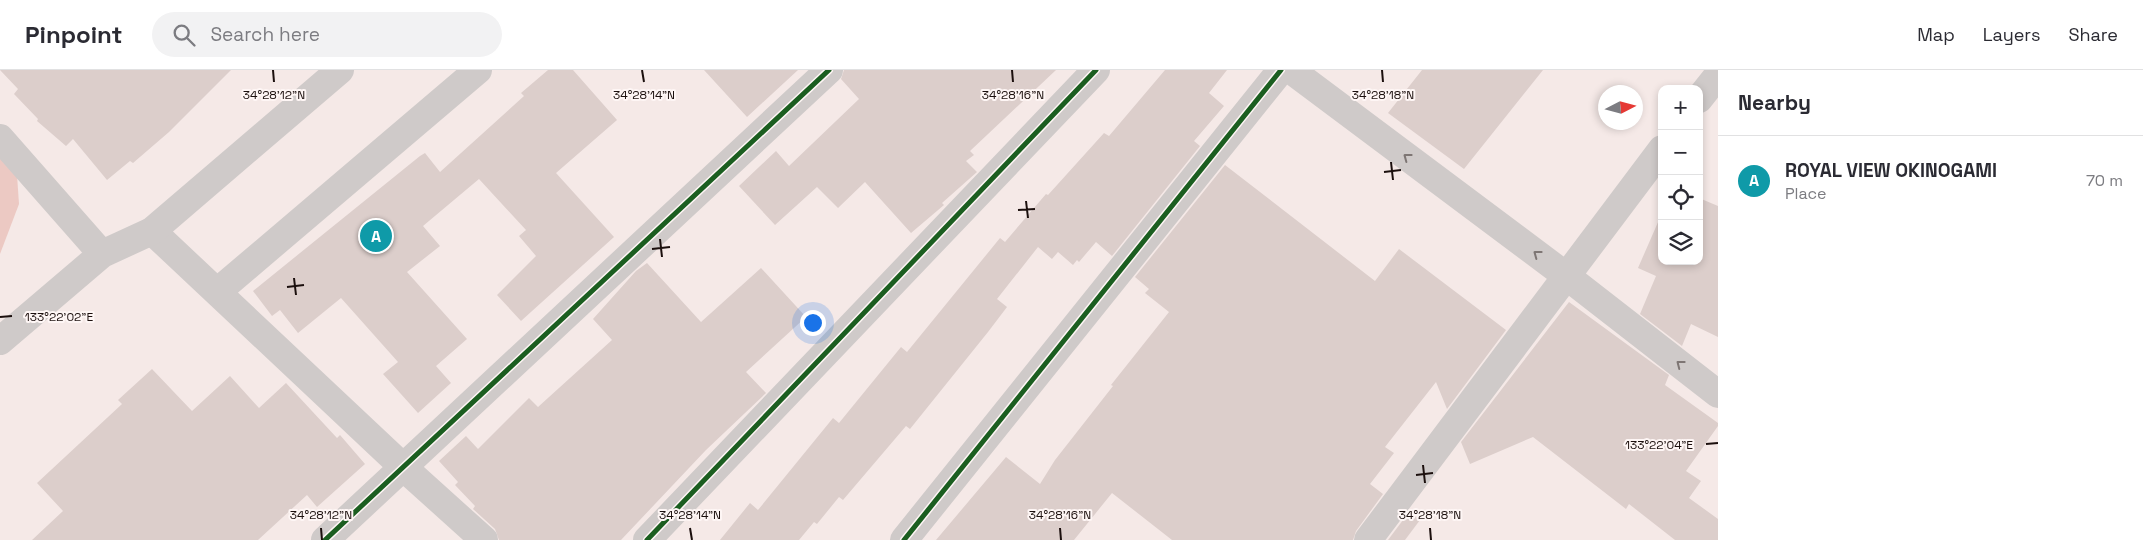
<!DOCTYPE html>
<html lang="en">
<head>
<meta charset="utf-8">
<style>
  :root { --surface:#fff; --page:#f2f2f3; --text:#2b2b33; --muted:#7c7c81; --line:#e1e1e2; --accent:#d93025 }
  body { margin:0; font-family:"Space Grotesk",sans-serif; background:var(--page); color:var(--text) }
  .controls { position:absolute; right:15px; top:15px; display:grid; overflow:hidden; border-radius:10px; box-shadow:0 2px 8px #0003 }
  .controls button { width:45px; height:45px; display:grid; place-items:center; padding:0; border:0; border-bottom:1px solid var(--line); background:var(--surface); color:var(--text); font:25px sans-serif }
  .compass { position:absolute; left:1598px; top:15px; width:45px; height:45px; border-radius:50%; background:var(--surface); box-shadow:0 2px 8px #0003; rotate:84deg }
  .you { position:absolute; left:812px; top:252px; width:18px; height:18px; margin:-12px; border:4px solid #fff; border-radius:50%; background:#1a73e8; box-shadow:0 0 0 8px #1a73e833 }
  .badge { display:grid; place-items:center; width:32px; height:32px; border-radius:50%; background:var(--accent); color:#fff; font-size:16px; font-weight:700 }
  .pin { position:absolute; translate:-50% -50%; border:2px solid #fff; box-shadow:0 1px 5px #0006 }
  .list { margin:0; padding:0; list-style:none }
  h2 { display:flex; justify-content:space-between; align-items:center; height:65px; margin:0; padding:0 20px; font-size:21px }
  h2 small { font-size:16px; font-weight:400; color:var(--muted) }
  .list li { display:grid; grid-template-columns:32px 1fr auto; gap:15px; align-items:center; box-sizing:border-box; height:90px; padding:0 20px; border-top:1px solid var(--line) }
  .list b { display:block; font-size:19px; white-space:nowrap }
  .list p { margin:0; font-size:16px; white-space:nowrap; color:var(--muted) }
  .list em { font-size:16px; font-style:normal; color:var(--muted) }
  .icon { flex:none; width:28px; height:28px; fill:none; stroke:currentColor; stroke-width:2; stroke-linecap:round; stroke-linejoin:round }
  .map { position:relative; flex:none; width:1718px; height:470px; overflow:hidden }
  header { display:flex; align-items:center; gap:30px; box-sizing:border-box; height:70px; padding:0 25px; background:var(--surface); border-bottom:1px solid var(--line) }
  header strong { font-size:24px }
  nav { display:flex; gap:28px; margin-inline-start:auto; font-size:18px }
  .search { width:350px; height:45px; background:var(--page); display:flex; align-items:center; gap:12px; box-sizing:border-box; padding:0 18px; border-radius:28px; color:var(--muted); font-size:19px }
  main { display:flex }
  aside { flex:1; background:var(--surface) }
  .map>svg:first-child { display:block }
  .green { fill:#ecc9c3 }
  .building { fill:#dccecb }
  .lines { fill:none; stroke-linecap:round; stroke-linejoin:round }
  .minor { stroke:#cfcac9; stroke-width:28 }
  .tertiary { stroke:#cfcac9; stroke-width:28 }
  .cycleway-casing { stroke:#fef6f5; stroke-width:8 }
  .cycleway { stroke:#1b5e20; stroke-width:5 }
  .oneway { stroke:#7e7674 }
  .ticks { fill:none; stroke:#1b0f0d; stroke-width:2 }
  .ticks-label { font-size:12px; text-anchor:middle; fill:#1b0f0d; stroke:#fef6f5; stroke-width:4; stroke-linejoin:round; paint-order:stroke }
</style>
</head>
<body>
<header>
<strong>Pinpoint</strong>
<div class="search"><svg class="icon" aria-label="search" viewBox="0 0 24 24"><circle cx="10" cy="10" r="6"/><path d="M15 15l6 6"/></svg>Search here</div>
<nav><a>Map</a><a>Layers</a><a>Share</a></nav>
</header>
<main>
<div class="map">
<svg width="1718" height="470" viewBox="0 0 1718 470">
  <rect width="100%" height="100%" fill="#f5e9e7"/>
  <path class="green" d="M0 88 17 105 19 134 0 184Z"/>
  <path class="building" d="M0 0H231L169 62 133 93 130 91 107 110 73 69 66 76 37 51 38 49 14 24 18 19Z
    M548 0H573L617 50 556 103 614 167 521 251 497 225 536 186 519 166 526 160 479 109 423 156 440 176 407 202 467 269 436 296 451 313 418 343 383 304 398 292 341 228 298 263 280 240 272 246 253 221 420 86 425 83 440 102 524 26 521 23Z
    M704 0H798L747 47Z
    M844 0H1056L970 81 974 85 966 91 977 102 942 133 944 135 911 163 865 112 838 138 817 117 775 155 739 116 776 81 789 96 859 29 841 9Z
    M1165 0H1227L1209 23 1224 36 1194 71 1200 76 1112 186 1096 172 1079 192 1077 190 1073 195 1058 182 1052 189 1038 177 997 229 1007 237 988 262 910 359 906 356 843 430 839 427 817 454 814 452 799 470H720L750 433 758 440 833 348 839 353 901 277 907 282 1000 168 1005 172 1046 124 1048 125 1104 63 1109 66Z
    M1422 0H1543L1464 99 1388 43Z
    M1225 95 1375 211 1399 179 1506 260 1447 339 1436 312 1385 377 1394 383 1370 414 1383 424 1356 461 1353 470H1172L1112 423 1074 470H936L1006 387 1040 414 1055 390 1113 316 1111 315 1169 242 1145 223 1149 219 1135 207Z
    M1699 128 1718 136V267L1691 254 1682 276 1640 244 1656 206 1638 198 1662 143V191H1699Z
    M647 193 701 252 761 198 806 247 746 302 766 323 706 380 621 470H499L495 459 473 439 475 436 455 415 458 412 439 391 466 366 478 379 529 328 538 337 612 270 593 249 636 201Z
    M1569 232 1669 305 1665 315 1718 353V356L1686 401 1701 411 1689 428 1718 449V470H1675L1629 434 1626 439 1533 367 1470 394 1461 372Z
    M152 299 192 341 230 306 259 338 286 313 337 368 340 365 365 394 317 437 307 425 258 470H32L63 441 37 413 122 334 118 330Z
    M1409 442 1420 450 1405 470H1388Z"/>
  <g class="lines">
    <path class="minor" d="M1291 0 1565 205 1718 324
      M1699 29 1718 5
      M152 161 403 397 484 470
      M217 222 478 0
      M325 470 829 0
      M647 470 1096 0
      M904 470 1281 0
      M1368 470 1662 79"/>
    <path class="tertiary" d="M0 68 102 184
      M0 271 102 184 152 161 340 0"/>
    <defs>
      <path id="cycleway" d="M325 470 829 0
        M647 470 1096 0
        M904 470 1281 0"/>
    </defs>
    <use href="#cycleway" class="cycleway-casing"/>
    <use href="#cycleway" class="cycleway"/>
  </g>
  <defs><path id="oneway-chevron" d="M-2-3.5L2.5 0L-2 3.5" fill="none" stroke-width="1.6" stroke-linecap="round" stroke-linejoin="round" transform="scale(1.25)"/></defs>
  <g class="oneway">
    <use href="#oneway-chevron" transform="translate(1407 87) rotate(-143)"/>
    <use href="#oneway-chevron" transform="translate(1537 184) rotate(-143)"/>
    <use href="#oneway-chevron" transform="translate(1680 294) rotate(-142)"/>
  </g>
  <path class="ticks" d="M273 0 274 12M642 0 644 12M1012 0 1013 12M1382 0 1383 12M1391 92 1393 110M1384 102 1401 100M1026 131 1028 148M1018 140 1035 139M660 169 662 187M652 179 670 177M294 208 296 225M287 217 304 215M0 247 12 246M1706 374 1718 373M1423 395 1425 413M1416 405 1433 403M321 458 322 470M690 458 692 470M1060 458 1061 470M1430 458 1431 470"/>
  <g class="ticks-label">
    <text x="274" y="29">34°28'12"N</text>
    <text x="644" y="29">34°28'14"N</text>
    <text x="1013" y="29">34°28'16"N</text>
    <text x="1383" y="29">34°28'18"N</text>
    <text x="59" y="251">133°22'02"E</text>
    <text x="1659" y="379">133°22'04"E</text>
    <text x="321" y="449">34°28'12"N</text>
    <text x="690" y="449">34°28'14"N</text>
    <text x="1060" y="449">34°28'16"N</text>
    <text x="1430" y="449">34°28'18"N</text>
  </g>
</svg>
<div class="controls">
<button>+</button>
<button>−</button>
<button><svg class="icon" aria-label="locate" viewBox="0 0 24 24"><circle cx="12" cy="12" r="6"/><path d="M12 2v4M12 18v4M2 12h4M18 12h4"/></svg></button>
<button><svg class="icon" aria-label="layers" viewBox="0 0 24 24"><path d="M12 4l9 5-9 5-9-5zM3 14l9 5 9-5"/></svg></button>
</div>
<svg class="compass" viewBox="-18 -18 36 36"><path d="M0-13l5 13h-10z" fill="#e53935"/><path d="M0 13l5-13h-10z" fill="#7c7c81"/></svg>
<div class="you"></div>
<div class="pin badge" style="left:376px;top:166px;background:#0f9aa8">A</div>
</div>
<aside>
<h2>Nearby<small></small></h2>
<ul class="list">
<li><span class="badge" style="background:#0f9aa8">A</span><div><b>ROYAL VIEW OKINOGAMI</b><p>Place</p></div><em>70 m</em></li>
</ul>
</aside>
</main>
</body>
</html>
